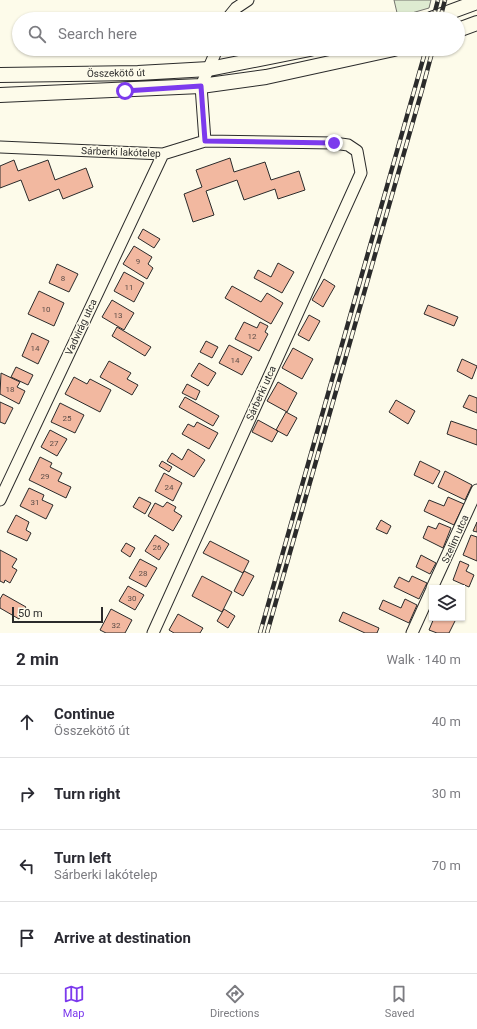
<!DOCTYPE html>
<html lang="en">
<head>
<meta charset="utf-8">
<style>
  :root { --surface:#fff; --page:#f7f7f7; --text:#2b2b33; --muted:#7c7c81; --line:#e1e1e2; --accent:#7c3aed }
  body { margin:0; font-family:Roboto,sans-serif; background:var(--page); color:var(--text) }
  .controls { position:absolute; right:12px; bottom:12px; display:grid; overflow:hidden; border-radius:0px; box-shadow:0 1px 3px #0004 }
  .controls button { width:36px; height:36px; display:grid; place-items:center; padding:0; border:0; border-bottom:1px solid var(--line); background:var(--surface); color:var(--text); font:20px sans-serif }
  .scale { position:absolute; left:12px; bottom:10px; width:91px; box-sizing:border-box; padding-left:4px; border:2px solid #2b2b2b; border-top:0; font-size:11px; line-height:14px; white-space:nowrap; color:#2b2b2b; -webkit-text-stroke:3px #fdfbea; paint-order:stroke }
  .stop { position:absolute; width:12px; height:12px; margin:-9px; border:3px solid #7c3aed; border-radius:50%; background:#fff }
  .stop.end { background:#7c3aed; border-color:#fff; box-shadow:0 1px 4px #0008 }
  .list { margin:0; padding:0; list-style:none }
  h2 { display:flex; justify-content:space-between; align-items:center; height:52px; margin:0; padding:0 16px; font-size:17px }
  h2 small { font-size:13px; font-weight:400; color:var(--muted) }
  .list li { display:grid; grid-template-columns:26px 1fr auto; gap:12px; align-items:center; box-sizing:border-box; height:72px; padding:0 16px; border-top:1px solid var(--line) }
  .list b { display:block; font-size:15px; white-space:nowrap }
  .list p { margin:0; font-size:13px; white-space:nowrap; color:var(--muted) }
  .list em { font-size:13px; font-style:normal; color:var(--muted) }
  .icon { flex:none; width:22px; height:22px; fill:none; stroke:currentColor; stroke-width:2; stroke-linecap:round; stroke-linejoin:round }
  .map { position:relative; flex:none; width:477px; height:633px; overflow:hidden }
  .search { position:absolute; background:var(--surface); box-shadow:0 1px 3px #0004; left:12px; right:12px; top:12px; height:44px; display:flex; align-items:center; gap:10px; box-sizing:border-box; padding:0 14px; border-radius:22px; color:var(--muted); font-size:15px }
  .sheet { height:340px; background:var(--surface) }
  nav { display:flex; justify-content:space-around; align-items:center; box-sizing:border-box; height:56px; border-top:1px solid var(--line); background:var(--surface); font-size:11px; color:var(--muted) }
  nav a { display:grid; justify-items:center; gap:2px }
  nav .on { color:var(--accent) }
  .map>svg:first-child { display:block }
  .green { fill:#deebd1; stroke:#74746e }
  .building { fill:#f2b8a0; stroke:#2b2b2b }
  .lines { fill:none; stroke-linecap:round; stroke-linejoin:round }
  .minor-casing { stroke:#2b2b2b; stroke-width:13 }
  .tertiary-casing { stroke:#2b2b2b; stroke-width:16 }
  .minor { stroke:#fdfbea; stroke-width:11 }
  .tertiary { stroke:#fdfbea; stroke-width:14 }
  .rail-casing { stroke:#2b2b2b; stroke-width:4.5 }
  .rail { stroke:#fdfbea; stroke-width:3; stroke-dasharray:9; stroke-linecap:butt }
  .route { stroke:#7c3aed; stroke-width:5 }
  .labels { text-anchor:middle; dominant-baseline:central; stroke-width:3; stroke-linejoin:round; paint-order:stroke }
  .number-label { font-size:8px; fill:#5d4e48 }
  .street-label { font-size:10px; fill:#2b2b2b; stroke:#fdfbea }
</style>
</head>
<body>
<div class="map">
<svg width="477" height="633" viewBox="0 0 477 633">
  <rect width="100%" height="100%" fill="#fdfbea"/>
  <path class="green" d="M394 0H431L429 8 398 17Z"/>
  <path class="building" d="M230 158 234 172 265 162 271 180 299 171 305 190 278 199 275 189 244 200 237 180 206 191 214 215 193 222 184 194 202 187 196 170Z
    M14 160 18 171 48 160 55 180 86 168 93 187 63 199 59 189 29 201 21 180 0 188V166Z
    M143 229 160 239 154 248 138 238Z
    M134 246 152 257 148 264 153 268 147 279 123 264Z
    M278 263 294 272 282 293 254 278 258 270 271 277Z
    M57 264 78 274 69 292 49 283Z
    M124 272 144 283 134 302 114 291Z
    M324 279 335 286 323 307 312 300Z
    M232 286 261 302 267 293 283 303 271 324 225 298Z
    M39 291 64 303 54 326 28 314Z
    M112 300 134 313 124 330 102 317Z
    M428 305 458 317 454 326 424 314Z
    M309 315 320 321 309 341 298 335Z
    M244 322 257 328 260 322 268 326 265 332 268 334 259 351 235 339Z
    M117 327 151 347 145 356 112 336Z
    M32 333 49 341 38 364 22 356Z
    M206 341 218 347 212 358 200 352Z
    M229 345 252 357 242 375 219 363Z
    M293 348 313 359 302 379 282 368Z
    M462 359 477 366 472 379 457 371Z
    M109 361 131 373 127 379 138 385 132 395 100 377Z
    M199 363 216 373 208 386 191 376Z
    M16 367 33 375 28 385 11 377Z
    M1 373 20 382 17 387 25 391 19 404 0 394Z
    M74 377 87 384 90 379 111 390 100 412 65 394Z
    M278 382 297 393 287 412 267 401Z
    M187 384 200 391 196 400 182 393Z
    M469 395 477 398V413L463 407Z
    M185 397 219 416 213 426 179 407Z
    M396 400 415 411 408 424 389 412Z
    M0 402 13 408 5 424 0 422Z
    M60 403 84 415 75 433 51 422Z
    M286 412 297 418 287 436 276 430Z
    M258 420 278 431 272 442 252 432Z
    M451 421 477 430V445L447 434Z
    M197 422 218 433 209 449 182 434 188 424 194 427Z
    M50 430 67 439 57 456 41 447Z
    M188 449 205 460 194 477 167 461 172 453 182 460Z
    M40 457 52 463 50 467 62 473 58 481 71 487 66 498 29 480Z
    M162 461 172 467 169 472 159 466Z
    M420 461 440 471 433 484 414 475Z
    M445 471 472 485 465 500 438 487Z
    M164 473 182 483 173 501 155 491Z
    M29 488 44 495 42 500 53 505 46 519 20 506Z
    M139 497 151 503 145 514 133 507Z
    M448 497 464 504 454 525 424 511 429 500 444 506Z
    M167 502 176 507 174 511 182 516 173 531 148 516 155 503 163 507Z
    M16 515 29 522 26 530 31 533 27 541 7 532Z
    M381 520 391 526 387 534 376 529Z
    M477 522V532L473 531Z
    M439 523 451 528 443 548 423 538 428 526 436 529Z
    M155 535 169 544 159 560 145 551Z
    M471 535 477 537V561L463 555Z
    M210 541 249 561 243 573 203 553Z
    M126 543 135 548 130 557 121 551Z
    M0 550 17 559 12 567 17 570 10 583 5 580 4 583 0 581Z
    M421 555 436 563 430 574 416 567Z
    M140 559 157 568 146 587 129 578Z
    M460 561 469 565 466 571 474 575 469 587 453 580Z
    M244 571 254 576 243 596 234 591Z
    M202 576 232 592 222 612 192 596Z
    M412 576 427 583 419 599 394 587 399 577 409 582Z
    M128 586 144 595 135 610 119 601Z
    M3 594 26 607 19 619 0 608V599Z
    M405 599 417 605 409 623 379 609 383 600 401 608Z
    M111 609 132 620 125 633H106L100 630Z
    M224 609 235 616 228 628 217 621Z
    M343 612 379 628 377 633H365L339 621Z
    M178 614 203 628 200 633H174L169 630Z
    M434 618H454L456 619 449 633H437L429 630Z"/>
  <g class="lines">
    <defs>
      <path id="minor" d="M227 19 236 8 248 0
        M205 141 201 86 217 49
        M0 147 163 154 205 141 334 143 348 145 357 151 361 173 153 633
        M0 500 163 154
        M432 588 477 490
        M412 633 432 589"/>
      <path id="tertiary" d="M431 19 477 2
        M458 30 477 23
        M0 75 138 73 209 69 310 49
        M0 95 201 86 266 77 394 49"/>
    </defs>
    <use href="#minor" class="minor-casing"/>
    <use href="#tertiary" class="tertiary-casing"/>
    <use href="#minor" class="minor"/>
    <use href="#tertiary" class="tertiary"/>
    <defs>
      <path id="rail" d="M433 19 438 0
        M440 19 445 0
        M260 633 426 49
        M267 633 422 90 433 49"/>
    </defs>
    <use href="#rail" class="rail-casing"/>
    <use href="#rail" class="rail"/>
  </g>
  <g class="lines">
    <path class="route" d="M125 91 201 86 205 141 334 143"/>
  </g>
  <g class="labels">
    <g class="number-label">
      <text x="138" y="261">9</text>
      <text x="63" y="278">8</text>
      <text x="129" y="287">11</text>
      <text x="46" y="309">10</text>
      <text x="118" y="315">13</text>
      <text x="252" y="336">12</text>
      <text x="35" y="348">14</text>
      <text x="235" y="360">14</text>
      <text x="10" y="389">18</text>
      <text x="67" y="418">25</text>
      <text x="54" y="443">27</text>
      <text x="45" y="476">29</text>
      <text x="169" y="487">24</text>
      <text x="35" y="502">31</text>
      <text x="157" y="547">26</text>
      <text x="143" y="573">28</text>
      <text x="132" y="598">30</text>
      <text x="116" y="625">32</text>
    </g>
    <g class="street-label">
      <text transform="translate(116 73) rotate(-1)">Összekötő út</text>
      <text transform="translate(121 152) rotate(2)">Sárberki lakótelep</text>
      <text transform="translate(81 327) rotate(-65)">Vadvirág utca</text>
      <text transform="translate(261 393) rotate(-66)">Sárberki utca</text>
      <text transform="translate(455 539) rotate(-66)">Szelim utca</text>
    </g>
  </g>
</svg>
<div class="controls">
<button><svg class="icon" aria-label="layers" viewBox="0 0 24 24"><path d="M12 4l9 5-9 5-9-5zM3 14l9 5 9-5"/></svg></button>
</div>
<div class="scale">50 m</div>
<div class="stop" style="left:125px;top:91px"></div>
<div class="stop end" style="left:334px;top:143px"></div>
<div class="search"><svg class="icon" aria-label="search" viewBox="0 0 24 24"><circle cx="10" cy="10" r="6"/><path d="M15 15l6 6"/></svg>Search here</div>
</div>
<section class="sheet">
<h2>2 min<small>Walk · 140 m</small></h2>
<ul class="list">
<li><svg class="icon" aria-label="ahead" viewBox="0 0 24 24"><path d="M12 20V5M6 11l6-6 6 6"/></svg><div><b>Continue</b><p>Összekötő út</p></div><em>40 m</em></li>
<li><svg class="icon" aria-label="right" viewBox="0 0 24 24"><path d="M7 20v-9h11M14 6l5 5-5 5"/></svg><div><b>Turn right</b></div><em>30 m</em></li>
<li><svg class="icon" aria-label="left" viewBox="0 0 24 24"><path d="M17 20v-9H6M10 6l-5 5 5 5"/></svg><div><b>Turn left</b><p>Sárberki lakótelep</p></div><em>70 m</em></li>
<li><svg class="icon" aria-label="arrive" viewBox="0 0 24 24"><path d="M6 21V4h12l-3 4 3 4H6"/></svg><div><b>Arrive at destination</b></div></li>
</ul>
</section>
<nav>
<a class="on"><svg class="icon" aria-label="map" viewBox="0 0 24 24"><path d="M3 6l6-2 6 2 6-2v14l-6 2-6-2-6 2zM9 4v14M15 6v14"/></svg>Map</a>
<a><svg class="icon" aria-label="directions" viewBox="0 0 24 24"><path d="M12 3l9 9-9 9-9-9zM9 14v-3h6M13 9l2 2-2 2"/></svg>Directions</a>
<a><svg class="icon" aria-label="saved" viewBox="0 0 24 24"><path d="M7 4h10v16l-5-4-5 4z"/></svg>Saved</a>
</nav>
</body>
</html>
